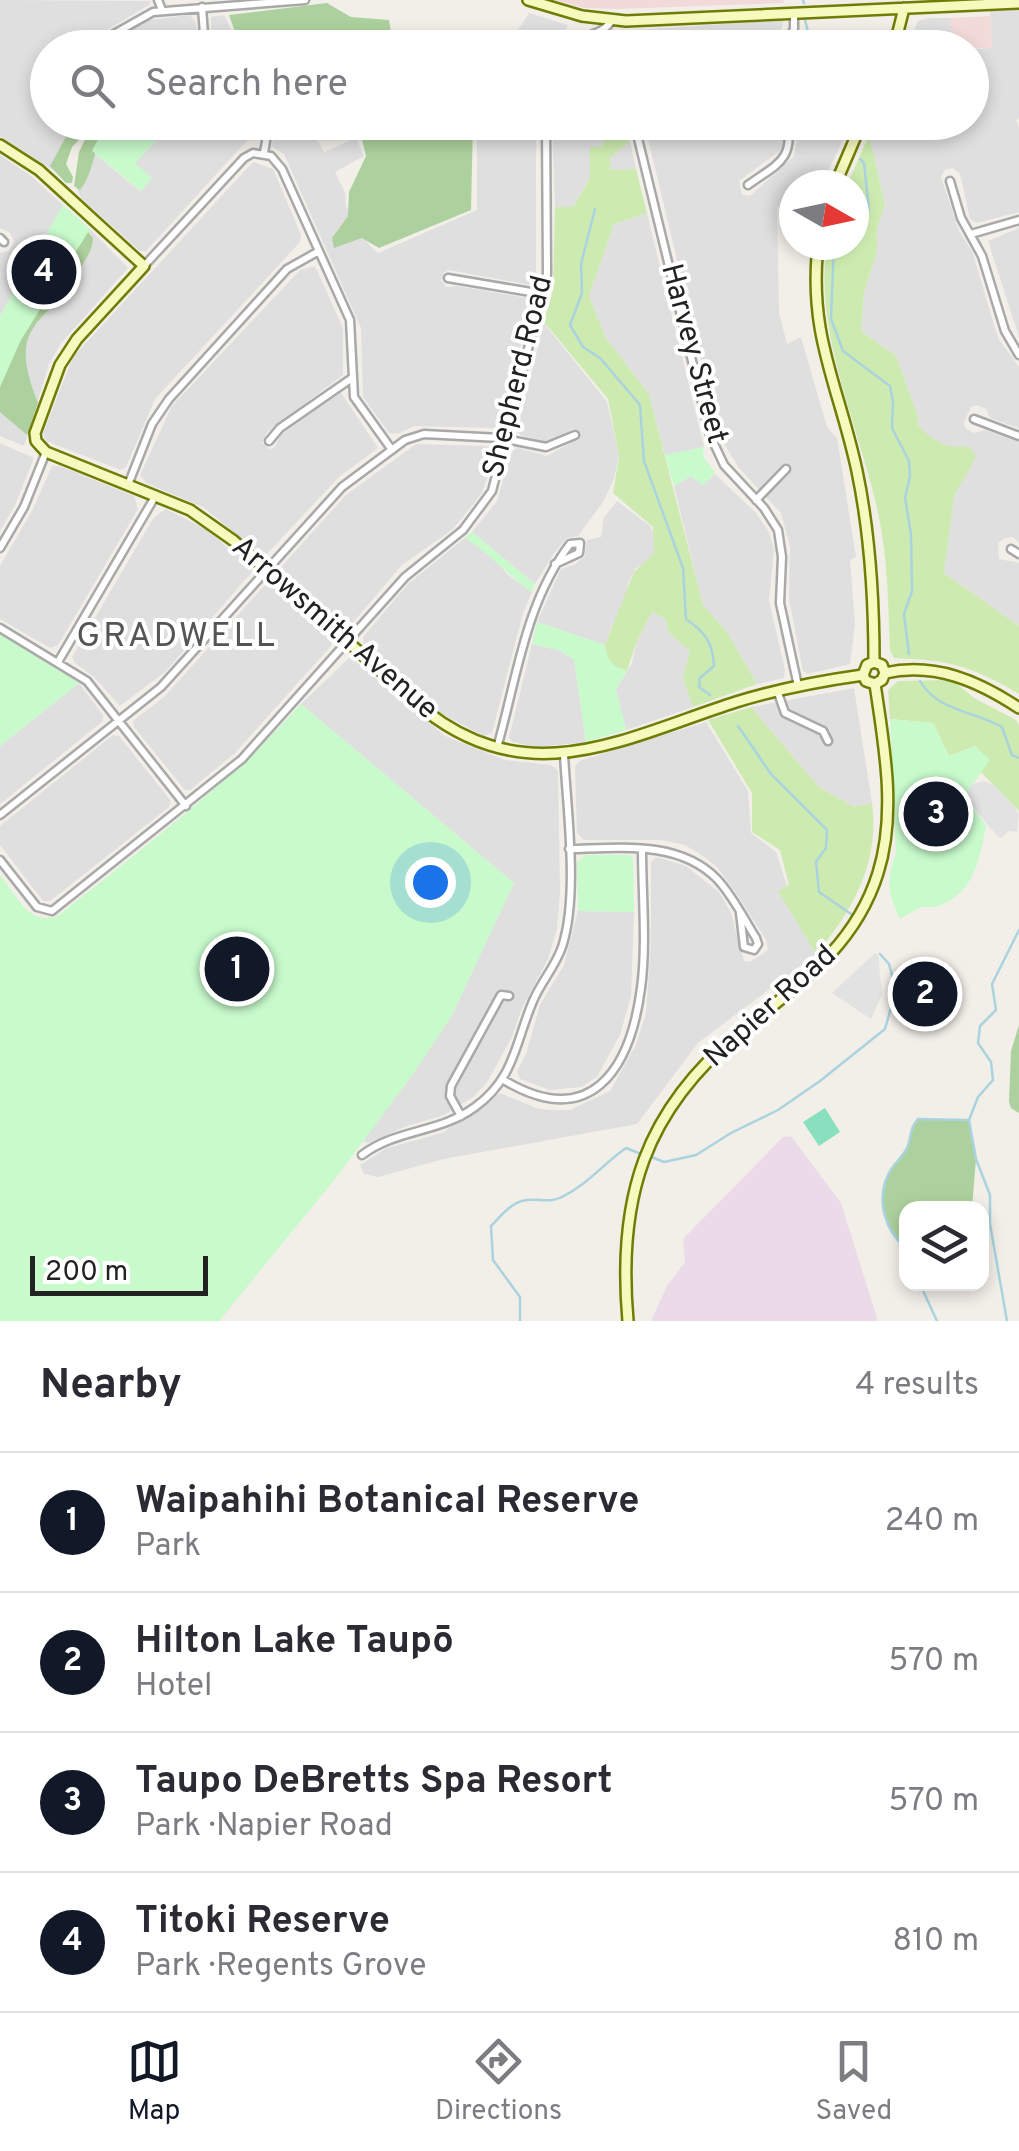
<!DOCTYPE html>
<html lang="en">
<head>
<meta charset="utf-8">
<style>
  :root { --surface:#fff; --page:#f7f7f7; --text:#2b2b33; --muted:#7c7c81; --line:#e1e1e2; --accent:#111827 }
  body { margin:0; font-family:Overpass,sans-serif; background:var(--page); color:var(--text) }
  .controls { position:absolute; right:30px; bottom:30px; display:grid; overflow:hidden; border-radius:20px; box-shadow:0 5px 15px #0003 }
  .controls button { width:90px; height:90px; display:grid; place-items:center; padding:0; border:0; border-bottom:2px solid var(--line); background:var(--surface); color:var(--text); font:50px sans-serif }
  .compass { position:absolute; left:779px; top:170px; width:90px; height:90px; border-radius:50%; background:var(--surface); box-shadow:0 5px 15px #0003; rotate:99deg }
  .scale { position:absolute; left:30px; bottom:25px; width:178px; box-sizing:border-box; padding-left:10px; border:5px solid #222; border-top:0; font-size:28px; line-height:35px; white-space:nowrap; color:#222; -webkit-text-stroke:8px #fff; paint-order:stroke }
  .you { position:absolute; left:430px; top:882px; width:35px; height:35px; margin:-25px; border:8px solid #fff; border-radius:50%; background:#1a73e8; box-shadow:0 0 0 15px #1a73e833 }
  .badge { display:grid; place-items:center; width:65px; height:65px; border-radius:50%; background:var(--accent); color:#fff; font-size:32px; font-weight:700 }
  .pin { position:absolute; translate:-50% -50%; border:5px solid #fff; box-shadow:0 2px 10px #0006 }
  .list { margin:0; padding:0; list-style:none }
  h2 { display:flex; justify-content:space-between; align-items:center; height:130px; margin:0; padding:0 40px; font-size:42px }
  h2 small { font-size:32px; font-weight:400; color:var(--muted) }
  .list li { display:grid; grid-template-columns:65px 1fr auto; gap:30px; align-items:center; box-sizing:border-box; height:140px; padding:0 40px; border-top:2px solid var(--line) }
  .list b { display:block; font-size:38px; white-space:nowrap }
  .list p { margin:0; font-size:32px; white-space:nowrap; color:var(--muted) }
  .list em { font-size:32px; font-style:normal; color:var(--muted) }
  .icon { flex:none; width:55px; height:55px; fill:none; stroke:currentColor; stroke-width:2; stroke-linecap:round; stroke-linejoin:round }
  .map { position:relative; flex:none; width:1019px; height:1321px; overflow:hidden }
  .search { position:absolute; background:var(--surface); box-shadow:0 5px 15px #0003; left:30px; right:30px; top:30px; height:110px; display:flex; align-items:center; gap:25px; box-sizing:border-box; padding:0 35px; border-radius:55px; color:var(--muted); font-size:38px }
  .sheet { height:690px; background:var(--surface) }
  nav { display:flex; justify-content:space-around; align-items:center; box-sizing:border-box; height:140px; border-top:2px solid var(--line); background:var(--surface); font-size:28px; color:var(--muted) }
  nav a { display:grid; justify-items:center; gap:5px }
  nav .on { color:var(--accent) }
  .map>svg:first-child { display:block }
  .residential { fill:#e0dfdf }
  .commercial { fill:#f2dad9 }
  .industrial { fill:#ebdbe8 }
  .grass { fill:#cdebb0 }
  .forest { fill:#add19e }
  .park { fill:#c8facc }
  .pitch { fill:#88e0be }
  .parking { fill:#e2e2e2 }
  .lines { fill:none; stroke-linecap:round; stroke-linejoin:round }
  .stream { stroke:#aad3df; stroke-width:2.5 }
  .street-casing { stroke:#a9a9a9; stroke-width:11 }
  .secondary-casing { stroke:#707d05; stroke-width:14 }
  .street { stroke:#fff; stroke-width:6 }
  .secondary { stroke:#f7fabf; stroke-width:9 }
  .labels { text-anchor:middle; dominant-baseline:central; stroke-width:8; stroke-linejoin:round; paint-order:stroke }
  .street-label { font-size:30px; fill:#222; stroke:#fff }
  .quarter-label { font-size:35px; letter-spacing:2.5px; fill:#555; stroke:#fff }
</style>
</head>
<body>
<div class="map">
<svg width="1019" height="1321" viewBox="0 0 1019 1321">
  <rect width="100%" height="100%" fill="#f2efe9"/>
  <path class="residential" d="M0 0 151 1 149 5 78 47 48 48V122L78 123 56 172 0 136Z
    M1019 10V118L1016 120 1019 128V212L977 223 970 219 960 174 953 168 945 170 941 177 959 231 972 251 998 338 1019 367V428L990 418 986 409 977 405 971 407 964 422 965 428 974 433 985 430 1019 442V543L1013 537 1005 538 998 543 999 559 1019 563V626L944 573 959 448 941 446 923 432 917 424 919 419 896 356 861 331 864 293 877 251V228L885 204 869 135 875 123 972 122V49L992 48 990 11Z
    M529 13 568 25 558 47H500L510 42Z
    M190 15 196 23 198 47H100L148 20Z
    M224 15 240 47H211V17Z
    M927 18H950L954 47H907L918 21Z
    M784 20 776 47H579L609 32Z
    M307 122 324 152 356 138 364 156 335 172 345 193 346 206 369 245 378 253 477 210V123H536V280L531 285 449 270 443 273 441 280 446 287 457 286 527 298 531 305 500 424 494 428 414 426 398 434 389 433 363 397 361 328 284 154 271 146 275 136Z
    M647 122 782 123 786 142 781 150 739 181 742 195 750 196 794 156 797 140 793 123H832L843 140 821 185H794V197L777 208 779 313 787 344 801 337 827 427 837 438 856 557 850 560 855 624 850 664 808 674 803 671 789 599 790 547 781 513 738 467 719 435 645 126Z
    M173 123H263L146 251H140L81 198 77 189 95 154 140 191 134 163Z
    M552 123H609L602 147H590V178L573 207H555Z
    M630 141 636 169 610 171V158Z
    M0 155 31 176 63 205 0 316V253L9 251 14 241 10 233 0 228Z
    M253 162 273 169 301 235 300 242 155 399 126 467 121 470 46 441 43 433 73 357Z
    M647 213 704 447 665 455 649 394 606 338 589 296 614 224Z
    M1019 228V337L988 241Z
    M90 229 128 268 61 343 49 364 24 446 0 436V387L21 340Z
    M315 266 343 328V375L267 432 262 443 269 449 274 448 281 435 340 391 378 448 339 477 264 557 203 507 146 483 140 475 172 406 300 270Z
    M544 323 607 402 619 456 614 479 603 502 578 536 567 538 555 552 535 584 472 532 497 501 511 452 518 448 547 456 581 437 574 428 556 440 544 442 520 435 517 430Z
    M0 443 34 458 15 505 0 531Z
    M416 444 488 446 494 457 482 493 453 529 402 565 350 626H343L282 574V566L346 495Z
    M52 466H59L134 496 138 509 58 645 50 648 0 619V566L33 509Z
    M715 474 756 513 769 532 774 550 769 600 785 670 784 678 757 684 727 632 703 606 674 486 691 476 703 485Z
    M617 501 650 526 659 543 653 559 636 568 628 583 626 605 612 626 605 645 537 622 561 569 576 564 585 555 587 540 601 537 604 517Z
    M166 509 207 530 253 569 252 572 165 672 120 706 94 677 75 663 72 657 154 517Z
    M465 538 495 558 507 574 532 592 523 613 492 733 484 736 435 710 364 644 363 637 408 584Z
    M270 585 331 640V646L235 753 190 790H185L134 727 133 721 165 696 264 586Z
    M652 612 665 619 669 633 690 651 683 678 693 707 626 730 616 689 632 663 636 643Z
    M532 644 561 651 574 660 586 742 539 747 512 742 509 738Z
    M350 657 445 736 505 760 551 765 558 770 560 893 557 929 548 959 522 1008 512 1037 486 1084 472 1098 444 1115 407 1126 368 1143 363 1141 451 1017 514 883 301 704Z
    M79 683 103 715V721L0 804V746Z
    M854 688 872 803 854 807 819 787 751 707Z
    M706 722 748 791 751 833 776 852 787 886 779 891 816 954 698 1043 637 1124 444 1159 378 1177 364 1174 360 1165 387 1148 442 1133 500 1093 536 1108 550 1110H570L610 1091 636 1045 646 1013 651 944V862L656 857 686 866 719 892 731 913 744 961 750 962 768 950 766 940 736 893 717 867 703 856 685 845 661 840H584L577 833 575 767 579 761Z
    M113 735 119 736 171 801 169 807 50 901H43L0 845V826Z
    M578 911 634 912 631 996 620 1035 597 1077 581 1087 550 1090 520 1079 517 1071 526 1054 540 1005 564 965Z"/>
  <path class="commercial" d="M555 0H783L784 3 619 9 584 8Z
    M990 16 992 48 954 47 950 18Z"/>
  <path class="industrial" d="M791 1136 841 1203 878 1321H651L667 1286 685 1262 683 1239 783 1137Z"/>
  <path class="grass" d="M609 123H622L630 141 610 158V170L636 169 647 213 614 224 589 296 606 338 649 394 703 605 727 632 757 684 693 707 683 678 690 651 669 633 665 619 652 612 636 643 627 671 614 666 607 658 605 645 634 572 654 553 653 527 613 493 619 457 608 399 544 322 553 290 555 207H573L590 178V147H602Z
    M869 135 885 204 877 228V251L864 293 861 331 896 356 919 419 917 424C931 441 947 450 969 446L976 457 954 496 944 573 1019 626V694C971 666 950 660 894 658L890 650C888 605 888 558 878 513 860 427 813 332 827 245H854V185H847Z
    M944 680 957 684 974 698 1016 720 1019 725V811L981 772 989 760 975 746 949 756 933 723 890 719 888 690 898 681Z
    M751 707 819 787 854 807 872 803C880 861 853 911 816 954L778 891 789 885 780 850 752 832V793L708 720Z"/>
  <path class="forest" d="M327 3 351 17 389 20 393 47H278L264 36 239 43 229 15Z
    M74 122 83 123 82 137 72 147 66 164 73 177 72 183H66L50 166Z
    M93 123H104C96 144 93 175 80 190L74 186 79 152Z
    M350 123H473L471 210 379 248 362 238 334 248 332 238 348 216 349 192 366 156 361 135Z
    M82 225 93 238C93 249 87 257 81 267 45 330 5 320 38 403L27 435 0 412V322L40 239H49Z
    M1019 1025V1113L1011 1108 1009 1102 1011 1051Z
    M918 1119 969 1120 976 1159 972 1208H906V1248C885 1231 876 1201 888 1175 892 1165 902 1158 907 1148 912 1137 909 1129 918 1119Z"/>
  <path class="park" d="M106 123H150L161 130 168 123H173L135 163 152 178 141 191 92 151Z
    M63 205 90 229 21 340 0 387V316Z
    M704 447 703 456 715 473 703 485 691 476 674 486 665 455Z
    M472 532 535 584 532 592C507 574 491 555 465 538Z
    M537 622 605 645C607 661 612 666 627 671L616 689 626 730 586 742 574 660 561 651 532 644Z
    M0 634 79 683 0 746Z
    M301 704 514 883 451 1017 413 1074 339 1174 219 1321H0V875C17 896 28 926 58 916 143 848 228 784 301 704Z
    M890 719 933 723 949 756 975 746 990 760 968 791 969 803 986 825C980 858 975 893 938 906 933 908 928 906 922 907 915 909 906 916 900 919 889 896 885 879 896 854Z
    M585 855H629L633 858 634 912 578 911 577 862Z"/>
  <path class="pitch" d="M825 1108 840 1132 819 1146 803 1122Z"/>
  <path class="parking" d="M983 781 994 785 1013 805 1019 815 1017 832 1008 831 1002 838 998 837 969 802 968 791 972 784Z
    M875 953 878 955 882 995 871 1019 832 993Z"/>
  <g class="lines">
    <path class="stream" d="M803 0 804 3
      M805 20 812 48
      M836 122 844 137
      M595 209 581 264 582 293 570 325 583 347 600 358 640 405 644 461 683 568 686 619C705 632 713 643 714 666L700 678 699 687 710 695
      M854 218 869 210 864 163 860 159
      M834 245 831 319 843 351 890 386 893 402 892 428 909 461 910 476 905 498 911 534 912 591 904 614 909 654
      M920 681C937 711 974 711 1002 727L1012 755 1019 758
      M738 726 771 774 827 830 826 848 816 862 819 892 851 914
      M649 1156 664 1162 696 1155 731 1133 778 1110 820 1081 885 1029 896 990 889 964 880 954
      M906 1248C885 1231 876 1201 888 1175 892 1165 902 1158 907 1148 912 1137 909 1129 918 1119L967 1120
      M920 1284 937 1321
      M520 1321V1297L493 1260 491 1226C500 1217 510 1204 522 1201 535 1197 549 1204 562 1197 588 1184 602 1165 626 1148L641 1154
      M1007 1321 990 1224V1195L976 1159 969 1120 978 1097 993 1080 991 1062 978 1043 980 1026 996 1010 992 984 1019 930"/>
    <defs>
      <path id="street" d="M158 0 162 10
        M202 7 205 48
        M89 48 153 12 305 0
        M568 48C581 34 603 36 612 20
        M784 48 794 29V13
        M634 122 710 435 724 465 764 508 778 530 782 557 780 603 798 686
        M264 153 267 135
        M950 181 961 218 982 256 1005 331 1019 355
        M748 185C775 165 795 161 787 122
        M971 234 1019 220
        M0 238 4 242
        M144 266 244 158 253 153 271 156 282 169 350 320 354 397 392 450
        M448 278 543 294
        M974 419 1019 436
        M269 441 280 428 352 378
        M128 485 152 424 169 399 287 269 319 251
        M756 500 786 469
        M0 548 24 507 46 452
        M1011 549 1019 554
        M0 628 87 681 186 806
        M58 662 156 495
        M777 690 785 713 823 731 828 741
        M497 748C517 678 525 603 570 544L580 543 579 553 555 564
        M0 815 161 687 342 487 405 440 424 434 500 438 546 447 575 435
        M569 849C619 848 679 840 717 879 733 896 744 919 756 938L758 944 754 950 744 947 740 913
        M0 860 37 907 52 911 242 759 405 577 463 530 492 491 547 274 546 122
        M502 1079C589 1132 630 1072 641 988 647 943 642 895 642 849
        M461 1116 450 1096 451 1086 501 995 509 996
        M362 1155C396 1129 440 1133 475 1107 515 1078 515 1043 533 1001 541 982 555 967 562 947 579 896 567 810 564 755"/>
      <path id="secondary" d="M528 0 582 16 626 21 1019 3
        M894 48 904 8
        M0 145 39 170 144 266 77 339 60 365 35 433 36 441 46 452 190 510 234 541 426 711C531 793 627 737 736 702 778 689 820 681 863 675
        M835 185 862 122
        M818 245C808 336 839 386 857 471 870 533 874 598 874 662
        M885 673C935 662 978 681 1019 708
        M628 1321C617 1198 644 1111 741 1031 798 985 855 947 878 873 897 813 884 745 875 684L866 681 863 675 867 665 874 662 882 665 885 673 882 680 875 684"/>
    </defs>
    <use href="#street" class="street-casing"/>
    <use href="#secondary" class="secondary-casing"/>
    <use href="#street" class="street"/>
    <use href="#secondary" class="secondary"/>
  </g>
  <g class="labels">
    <g class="street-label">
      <text transform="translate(693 354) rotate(75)">Harvey Street</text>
      <text transform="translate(519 377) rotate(-76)">Shepherd Road</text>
      <text transform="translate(334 629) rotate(41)">Arrowsmith Avenue</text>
      <text transform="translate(771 1007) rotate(-42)">Napier Road</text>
    </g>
    <g class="quarter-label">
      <text x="177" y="637">GRADWELL</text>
    </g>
  </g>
</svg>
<div class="controls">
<button><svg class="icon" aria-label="layers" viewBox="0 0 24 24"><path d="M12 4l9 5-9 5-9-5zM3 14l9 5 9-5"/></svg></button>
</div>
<svg class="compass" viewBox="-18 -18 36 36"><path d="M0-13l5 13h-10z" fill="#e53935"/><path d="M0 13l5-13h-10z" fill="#7c7c81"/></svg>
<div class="scale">200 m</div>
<div class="you"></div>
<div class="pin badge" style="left:237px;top:969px">1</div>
<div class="pin badge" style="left:925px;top:994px">2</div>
<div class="pin badge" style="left:936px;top:814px">3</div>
<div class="pin badge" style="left:44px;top:272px">4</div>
<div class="search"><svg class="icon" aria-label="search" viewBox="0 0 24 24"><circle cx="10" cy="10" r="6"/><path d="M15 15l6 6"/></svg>Search here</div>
</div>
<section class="sheet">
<h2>Nearby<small>4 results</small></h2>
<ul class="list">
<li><span class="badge">1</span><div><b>Waipahihi Botanical Reserve</b><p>Park</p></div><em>240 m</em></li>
<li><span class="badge">2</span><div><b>Hilton Lake Taupō</b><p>Hotel</p></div><em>570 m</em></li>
<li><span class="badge">3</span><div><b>Taupo DeBretts Spa Resort</b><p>Park · Napier Road</p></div><em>570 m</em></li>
<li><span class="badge">4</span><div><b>Titoki Reserve</b><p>Park · Regents Grove</p></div><em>810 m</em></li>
</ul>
</section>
<nav>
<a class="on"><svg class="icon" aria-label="map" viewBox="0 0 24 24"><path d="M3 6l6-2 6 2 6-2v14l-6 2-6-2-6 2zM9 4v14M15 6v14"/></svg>Map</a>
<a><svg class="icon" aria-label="directions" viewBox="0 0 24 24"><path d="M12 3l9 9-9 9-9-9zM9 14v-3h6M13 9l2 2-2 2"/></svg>Directions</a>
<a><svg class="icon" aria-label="saved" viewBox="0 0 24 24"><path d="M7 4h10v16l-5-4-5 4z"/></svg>Saved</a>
</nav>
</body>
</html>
